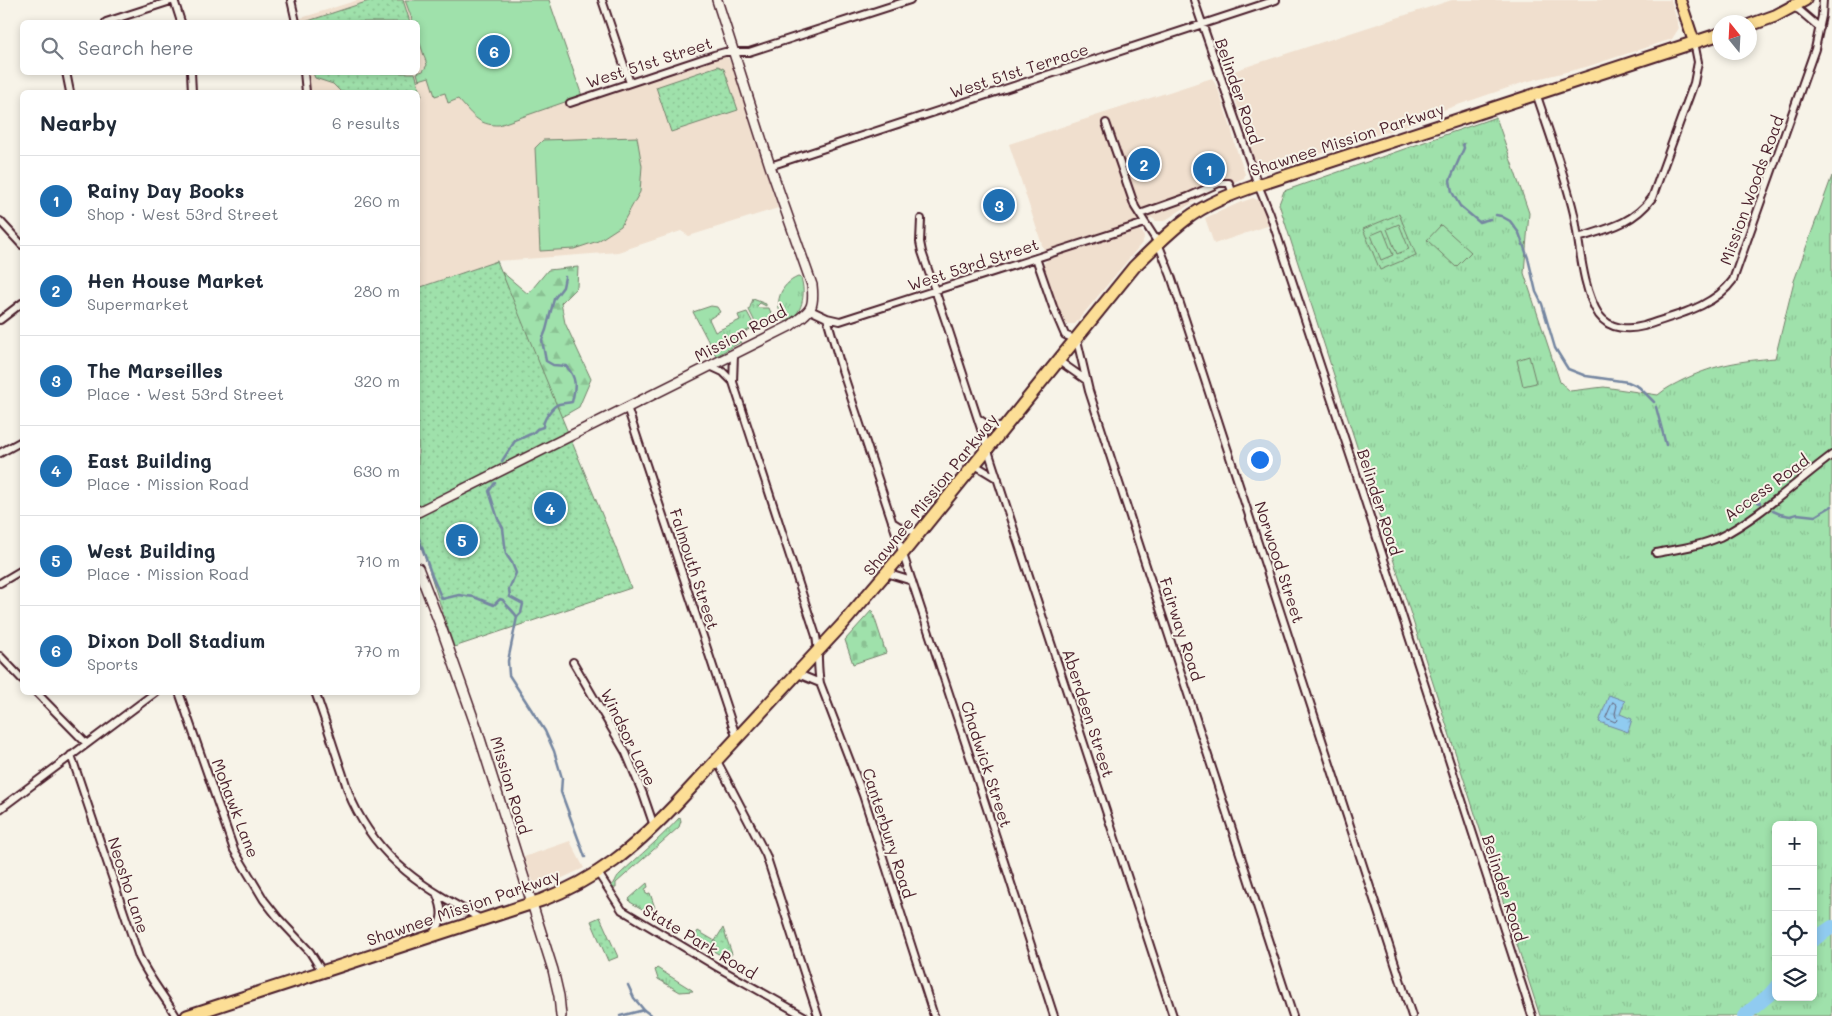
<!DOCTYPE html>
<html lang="en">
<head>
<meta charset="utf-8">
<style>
  :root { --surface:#fff; --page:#f6f6f7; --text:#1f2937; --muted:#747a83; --line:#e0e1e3; --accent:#1f6fb2 }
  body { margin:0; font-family:Mali,sans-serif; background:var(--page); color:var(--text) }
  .controls { position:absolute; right:15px; bottom:15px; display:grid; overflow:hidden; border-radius:8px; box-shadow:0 2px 8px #0003 }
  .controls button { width:45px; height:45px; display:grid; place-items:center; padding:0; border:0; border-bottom:1px solid var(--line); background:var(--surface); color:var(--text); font:25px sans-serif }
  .compass { position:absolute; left:1712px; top:15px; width:45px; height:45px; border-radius:50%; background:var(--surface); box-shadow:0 2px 8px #0003; rotate:342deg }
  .you { position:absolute; left:1259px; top:459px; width:18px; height:18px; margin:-12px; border:4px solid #fff; border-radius:50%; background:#1a73e8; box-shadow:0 0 0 8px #1a73e833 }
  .badge { display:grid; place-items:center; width:32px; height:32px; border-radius:50%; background:var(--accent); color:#fff; font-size:16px; font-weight:700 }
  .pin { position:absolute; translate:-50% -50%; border:2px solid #fff; box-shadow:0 1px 5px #0006 }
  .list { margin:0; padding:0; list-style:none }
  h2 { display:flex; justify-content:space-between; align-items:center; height:65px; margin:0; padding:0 20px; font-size:21px }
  h2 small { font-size:16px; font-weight:400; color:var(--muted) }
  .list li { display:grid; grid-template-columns:32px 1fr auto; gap:15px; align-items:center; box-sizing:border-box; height:90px; padding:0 20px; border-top:1px solid var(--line) }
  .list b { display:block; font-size:19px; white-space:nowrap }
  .list p { margin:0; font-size:16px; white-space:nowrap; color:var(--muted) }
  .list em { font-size:16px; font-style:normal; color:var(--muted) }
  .icon { flex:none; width:28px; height:28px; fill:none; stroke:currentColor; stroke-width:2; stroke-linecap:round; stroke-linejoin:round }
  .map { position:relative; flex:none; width:1832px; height:1016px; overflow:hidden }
  .search { position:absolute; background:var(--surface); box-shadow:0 2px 8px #0003; left:20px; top:20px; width:400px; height:55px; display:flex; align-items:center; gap:12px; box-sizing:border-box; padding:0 18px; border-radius:8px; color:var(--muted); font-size:19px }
  .panel { position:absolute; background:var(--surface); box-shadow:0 2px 8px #0003; left:20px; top:90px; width:400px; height:605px; border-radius:8px }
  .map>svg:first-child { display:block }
  .built { fill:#f0dfce }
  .grass { fill:url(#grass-tufts); stroke:#74806b; fill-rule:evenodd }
  .forest { fill:url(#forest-firs); stroke:#74806b }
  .cemetery { fill:url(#cemetery-stones); stroke:#74806b }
  .park { fill:url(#park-dots); stroke:#74806b }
  .pitch { fill:#9fe1ab; stroke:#74806b }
  .water { fill:url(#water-ripples); stroke:#7486a1 }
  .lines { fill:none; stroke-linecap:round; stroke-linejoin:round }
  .shore { stroke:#66647a; stroke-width:1 }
  .stream { stroke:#7486a1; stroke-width:2.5 }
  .river { stroke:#90cbf0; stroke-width:14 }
  .minor-casing { stroke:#4a1f2b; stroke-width:10 }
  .secondary-casing { stroke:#4a1f2b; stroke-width:12 }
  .primary-casing { stroke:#4a1f2b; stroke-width:14 }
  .trunk-casing { stroke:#4a1f2b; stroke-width:15 }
  .minor { stroke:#f7f3e8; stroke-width:6 }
  .secondary { stroke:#f7f3e8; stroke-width:9 }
  .primary { stroke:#fcde96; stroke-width:10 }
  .trunk { stroke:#fcde96; stroke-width:11 }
  .labels { text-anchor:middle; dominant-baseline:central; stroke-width:4; stroke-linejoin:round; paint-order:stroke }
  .street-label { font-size:16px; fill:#4a1f2b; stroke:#f7f3e8 }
</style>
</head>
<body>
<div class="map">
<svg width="1832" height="1016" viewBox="0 0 1832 1016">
  <defs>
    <pattern id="grass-tufts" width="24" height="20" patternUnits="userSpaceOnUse" patternTransform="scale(1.25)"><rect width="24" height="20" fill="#9fe1ab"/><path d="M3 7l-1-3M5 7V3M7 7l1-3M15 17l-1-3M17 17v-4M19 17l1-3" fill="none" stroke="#8ac193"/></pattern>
    <pattern id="forest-firs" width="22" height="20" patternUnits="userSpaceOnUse" patternTransform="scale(1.25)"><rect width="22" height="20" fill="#9fe1ab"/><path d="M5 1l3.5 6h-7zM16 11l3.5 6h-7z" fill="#8ac193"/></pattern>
    <pattern id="cemetery-stones" width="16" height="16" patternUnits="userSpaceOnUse" patternTransform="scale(1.25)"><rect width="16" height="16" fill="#9fe1ab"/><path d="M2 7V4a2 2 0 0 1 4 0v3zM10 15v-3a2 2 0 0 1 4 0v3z" fill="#8ac193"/></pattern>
    <pattern id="park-dots" width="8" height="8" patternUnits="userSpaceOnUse" patternTransform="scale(1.25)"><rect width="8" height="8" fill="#9fe1ab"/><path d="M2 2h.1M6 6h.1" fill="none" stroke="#8ac193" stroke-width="1.8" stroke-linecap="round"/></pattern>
    <pattern id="water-ripples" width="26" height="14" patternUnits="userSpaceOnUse" patternTransform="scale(1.25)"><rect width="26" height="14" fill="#90cbf0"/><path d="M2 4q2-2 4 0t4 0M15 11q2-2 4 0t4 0" fill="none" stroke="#7eaece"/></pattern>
  </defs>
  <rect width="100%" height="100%" fill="#f7f3e8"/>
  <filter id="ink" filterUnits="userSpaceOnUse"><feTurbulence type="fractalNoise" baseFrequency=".02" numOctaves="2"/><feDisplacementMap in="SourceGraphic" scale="10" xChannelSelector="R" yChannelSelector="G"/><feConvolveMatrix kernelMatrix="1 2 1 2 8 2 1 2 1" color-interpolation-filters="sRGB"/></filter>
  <g filter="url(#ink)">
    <path class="built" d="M358 0H549L583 100 721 57H727L733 65 749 120 778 208 689 236 681 231 618 252 497 261 418 288V92H308L306 73 418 72V22H299L298 19Z
      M1452 0H1671L1679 28 1672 39 1586 67 1525 82 1446 109 1417 122 1265 172H1260L1257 167 1227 73Z
      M1212 78 1218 89 1232 131 1235 145 1245 174 1244 178 1206 194 1164 221H1156L1152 218 1059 249H1050L1044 251 1009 144Z
      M1253 198 1260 201 1262 204 1270 225 1214 244 1205 218 1239 203Z
      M1133 230H1139L1143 233 1144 238 1142 243 1075 324H1066L1055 303 1043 266 1045 262 1051 257Z
      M570 841 584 868 543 887 534 885 524 857Z"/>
    <path class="grass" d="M1496 117 1529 213 1524 273 1560 382 1570 391 1604 387 1658 395C1666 388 1675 384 1685 379 1717 364 1740 361 1775 358L1794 281 1832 176V1016H1540L1279 204 1284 191ZM1776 825H1813V997H1776Z
      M798 277 801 278C806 293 803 317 785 321 772 305 780 284 798 277Z
      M753 299 766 304V306L760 303 757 306 759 308H769L773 318 757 326 749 310Z
      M711 306 717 307 720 312 709 319 715 332 740 320 738 315 747 312 755 327 738 335 741 342 716 356 693 312Z
      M680 817 681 821 679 827 616 883V888H612L611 886C616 883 615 878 620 874 640 855 661 838 680 817Z
      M647 883 648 887 645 889 646 894 650 893 655 908 651 914 630 902 629 899Z
      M657 968 692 990 693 991 680 992 658 979 655 970Z"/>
    <path class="forest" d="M578 267 577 287 561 303 565 323 591 379 579 407 551 423 502 272 528 294 548 270Z"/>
    <path class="cemetery" d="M872 610 886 653 853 664 845 640Z"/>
    <path class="park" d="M372 0H403L410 22H305Z
      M718 66 724 69 738 110 671 132 656 87Z
      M313 73H415L422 96 418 97V92H341L333 84 315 78Z
      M1399 214 1416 255 1380 270 1363 229Z
      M497 261 615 546 631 588 454 647 418 536V288Z
      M600 917 618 957 608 961 591 921Z
      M723 928 732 954 727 959 693 939 698 931 715 941Z"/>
    <path class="pitch" d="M405 0H549L582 96 499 125C478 126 471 113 458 99L448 103 445 93 435 96 429 77 419 80 417 73 423 71 427 65 418 37V22H413Z
      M637 137 642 166 640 192 621 226 598 241 574 249 540 251 535 148 543 140Z
      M1399 224 1409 249 1397 254 1387 229Z
      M1441 225 1471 252 1456 267 1427 240Z
      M1383 230 1393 255 1381 260 1371 235Z
      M1529 356 1536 383 1523 386 1517 360Z"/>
    <path class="water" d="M1609 695 1625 701 1620 714 1632 719 1628 732 1599 722Z"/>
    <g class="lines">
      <path class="shore" d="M1613 702 1617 705 1615 714 1617 720 1615 722 1606 718Z"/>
      <path class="stream" d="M1463 144 1464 148 1450 180 1452 192 1460 206 1479 222 1490 219
        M1496 215 1501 216 1510 221 1519 233 1528 258 1536 292 1542 304 1555 348 1568 369 1586 376 1628 382 1639 387 1654 402
        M1656 407 1666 445
        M502 461 515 441 533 433 537 429 543 427C543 420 552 406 559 404 564 403 568 403 572 402 576 386 577 378 566 366L553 365 546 361 542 340 546 330 554 299 563 287 565 277
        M495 483 489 491 498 519 503 528 506 554 512 563 516 573 509 589 510 597 523 604 521 613 517 617
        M1750 499 1760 503
        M1773 511 1780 514 1790 516 1797 514 1815 516 1832 506
        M418 536 432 576 442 599 459 595 474 597 494 605 500 599 503 600C507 607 513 610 517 617L508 661 509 675 545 731 554 751 562 778 561 792 585 857
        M628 985 634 998 644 1010
        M620 1016 644 1010 652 1016"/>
      <path class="river" d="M1813 940 1832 927
        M1744 1016 1770 994 1776 987"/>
      <defs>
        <path id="minor" d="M174 0 181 22
          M291 0 296 22
          M602 0 630 83
          M1194 0 1258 185 1270 214 1353 464 1532 1016
          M1792 7 1799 10 1820 28
          M106 22 174 0
          M66 72 70 92
          M191 72 192 92
          M304 72 306 92
          M1536 93C1549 132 1565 175 1574 214 1580 244 1582 289 1599 315 1610 330 1629 330 1644 326 1675 315 1713 308 1733 280L1815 49 1822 16 1823 0
          M570 103 714 55 725 52H749L910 0
          M1106 123 1135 207 1158 243 1171 276 1412 1016
          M770 166 1276 0
          M1140 214 1188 197 1219 183H1229L1233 194
          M921 219 920 242 922 252 949 331 1173 1016
          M0 221 22 245
          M1578 238C1607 229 1633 224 1652 198L1694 83 1698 62 1694 42
          M1036 258 1053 307 1065 335 1077 340 1089 391 1293 1016
          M810 310 827 318 840 321 1145 223
          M827 318 842 370 974 769 1054 1016
          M0 320 22 303
          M734 354 733 382 816 636C819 652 817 667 820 683
          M1059 361 1086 380
          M710 366 723 372 733 382
          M627 407 737 739
          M979 419C987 426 994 427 1004 427
          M0 453 22 441
          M975 465 998 479
          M892 522 900 527 919 533
          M1656 553C1677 549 1700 546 1720 537 1758 518 1797 481 1832 455
          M886 573 912 581
          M0 583 22 570
          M0 656 22 679
          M573 662 626 753 643 794 654 826
          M798 674 820 683 863 795 934 1016
          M36 692 86 743
          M179 692 234 850 264 900 279 919 310 952 322 971
          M315 692C325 719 333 746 342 772 345 781 348 792 352 801 380 862 425 888 481 919
          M71 755 139 957C149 978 164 996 176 1016
          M717 761 766 855 818 1016
          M0 809 156 692
          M598 873 622 910 717 967 804 1016
          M434 933C444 920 443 909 437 895"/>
        <path id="secondary" d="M418 512 790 326C809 311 815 311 812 285L770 166 717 0
          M418 568 441 627 477 729 553 970 559 996 561 1016"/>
        <path id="primary" d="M1680 0 1694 42"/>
        <path id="trunk" d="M1750 25 1775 16 1805 0
          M187 1016 542 900C599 878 633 849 675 805L841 626 903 553 1134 267C1150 251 1167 234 1185 220 1207 203 1232 194 1258 185L1720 34"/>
      </defs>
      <use href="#minor" class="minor-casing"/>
      <use href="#secondary" class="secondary-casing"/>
      <use href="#primary" class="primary-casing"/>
      <use href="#trunk" class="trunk-casing"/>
      <use href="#minor" class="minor"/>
      <use href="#secondary" class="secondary"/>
      <use href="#primary" class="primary"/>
      <use href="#trunk" class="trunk"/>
    </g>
  </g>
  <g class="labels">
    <g class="street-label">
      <text transform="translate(649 62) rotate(-18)">West 51st Street</text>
      <text transform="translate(1019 70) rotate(-18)">West 51st Terrace</text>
      <text transform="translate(1239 91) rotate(71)">Belinder Road</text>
      <text transform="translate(1347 139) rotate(-18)">Shawnee Mission Parkway</text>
      <text transform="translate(1751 190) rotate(-70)">Mission Woods Road</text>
      <text transform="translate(973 264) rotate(-18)">West 53rd Street</text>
      <text transform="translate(740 333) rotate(-28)">Mission Road</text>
      <text transform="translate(1766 487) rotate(-36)">Access Road</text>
      <text transform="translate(930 494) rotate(-51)">Shawnee Mission Parkway</text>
      <text transform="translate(1380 502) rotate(72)">Belinder Road</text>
      <text transform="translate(1280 562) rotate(72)">Norwood Street</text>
      <text transform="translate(695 569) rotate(72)">Falmouth Street</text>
      <text transform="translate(1182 629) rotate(72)">Fairway Road</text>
      <text transform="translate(1089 713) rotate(72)">Aberdeen Street</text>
      <text transform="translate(629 737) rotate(64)">Windsor Lane</text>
      <text transform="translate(987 764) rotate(72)">Chadwick Street</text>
      <text transform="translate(511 785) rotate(73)">Mission Road</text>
      <text transform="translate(236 808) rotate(69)">Mohawk Lane</text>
      <text transform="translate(889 833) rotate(72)">Canterbury Road</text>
      <text transform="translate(129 885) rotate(72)">Neosho Lane</text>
      <text transform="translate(1505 888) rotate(72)">Belinder Road</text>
      <text transform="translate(463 907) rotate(-19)">Shawnee Mission Parkway</text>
      <text transform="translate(700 941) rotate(31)">State Park Road</text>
    </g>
  </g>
</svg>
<div class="controls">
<button>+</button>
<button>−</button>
<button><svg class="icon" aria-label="locate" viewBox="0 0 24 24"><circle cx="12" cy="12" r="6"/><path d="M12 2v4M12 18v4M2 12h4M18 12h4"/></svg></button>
<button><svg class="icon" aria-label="layers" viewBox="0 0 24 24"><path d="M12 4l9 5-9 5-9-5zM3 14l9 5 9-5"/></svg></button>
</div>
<svg class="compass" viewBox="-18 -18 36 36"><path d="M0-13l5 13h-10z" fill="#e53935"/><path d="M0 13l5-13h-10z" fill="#747a83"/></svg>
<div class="you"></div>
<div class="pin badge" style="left:1209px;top:169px">1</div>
<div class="pin badge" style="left:1144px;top:164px">2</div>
<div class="pin badge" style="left:999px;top:205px">3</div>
<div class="pin badge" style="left:550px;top:508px">4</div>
<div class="pin badge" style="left:462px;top:540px">5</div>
<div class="pin badge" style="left:494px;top:51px">6</div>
<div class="search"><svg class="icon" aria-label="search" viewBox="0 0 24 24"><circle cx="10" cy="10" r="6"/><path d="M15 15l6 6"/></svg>Search here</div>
<section class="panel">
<h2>Nearby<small>6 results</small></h2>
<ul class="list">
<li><span class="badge">1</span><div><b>Rainy Day Books</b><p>Shop · West 53rd Street</p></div><em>260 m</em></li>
<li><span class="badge">2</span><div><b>Hen House Market</b><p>Supermarket</p></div><em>280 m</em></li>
<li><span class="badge">3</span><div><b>The Marseilles</b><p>Place · West 53rd Street</p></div><em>320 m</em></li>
<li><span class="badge">4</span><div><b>East Building</b><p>Place · Mission Road</p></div><em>630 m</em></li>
<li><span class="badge">5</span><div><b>West Building</b><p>Place · Mission Road</p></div><em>710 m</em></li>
<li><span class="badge">6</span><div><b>Dixon Doll Stadium</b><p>Sports</p></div><em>770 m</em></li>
</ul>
</section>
</div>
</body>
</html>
